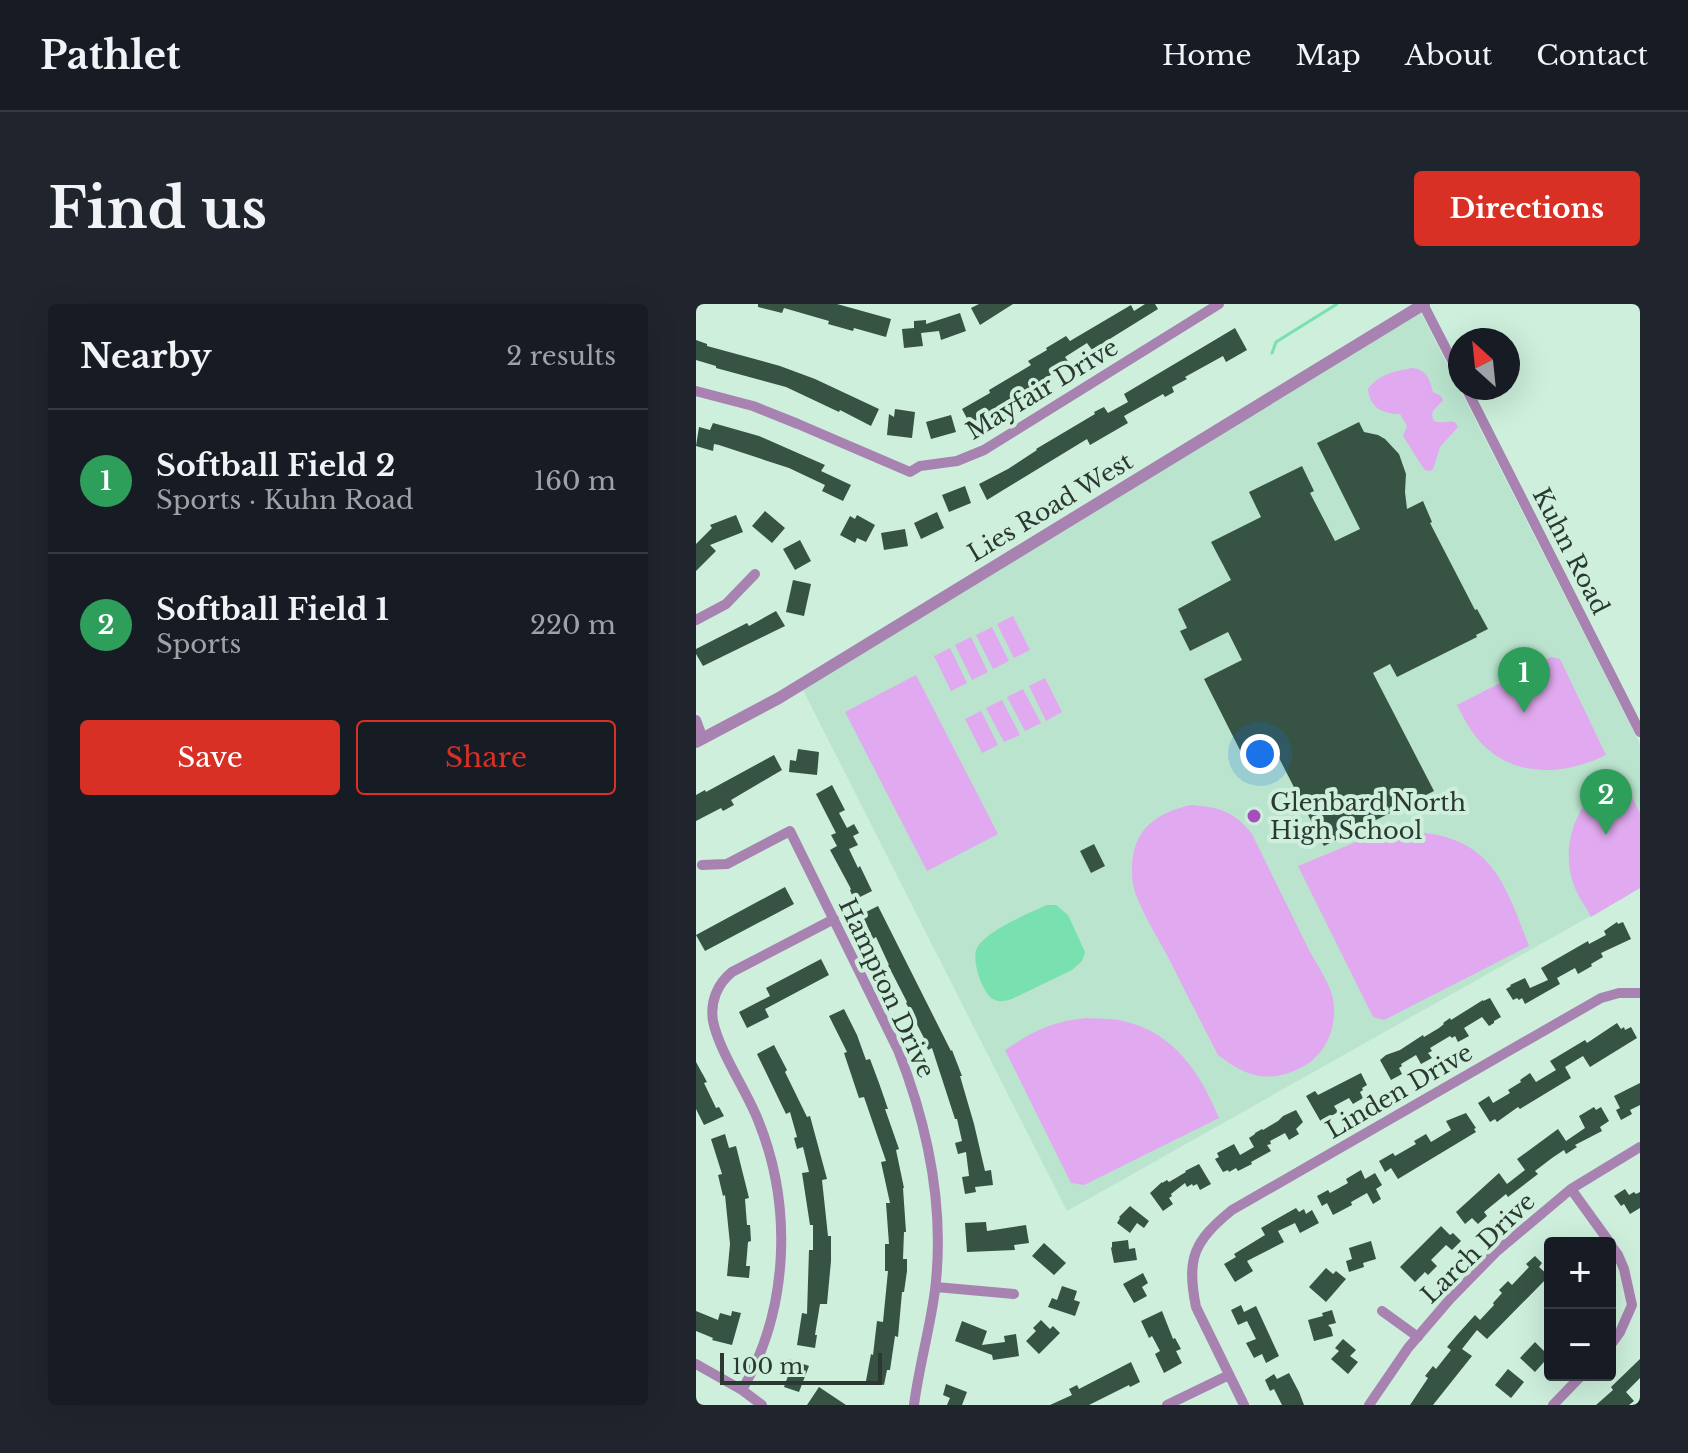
<!DOCTYPE html>
<html lang="en">
<head>
<meta charset="utf-8">
<style>
  :root { --surface:#171b24; --page:#20242c; --text:#f1f3f6; --muted:#9ea1a6; --line:#363941; --accent:#d93025 }
  body { margin:0; font-family:"Libre Baskerville",serif; background:var(--page); color:var(--text) }
  .controls { position:absolute; right:24px; bottom:24px; display:grid; overflow:hidden; border-radius:8px; box-shadow:0 8px 32px #0002 }
  .controls button { width:72px; height:72px; display:grid; place-items:center; padding:0; border:0; border-bottom:2px solid var(--line); background:var(--surface); color:var(--text); font:40px sans-serif }
  .compass { position:absolute; left:752px; top:24px; width:72px; height:72px; border-radius:50%; background:var(--surface); box-shadow:0 8px 32px #0002; rotate:333deg }
  .scale { position:absolute; left:24px; bottom:20px; width:162px; box-sizing:border-box; padding-left:8px; border:4px solid #2b3932; border-top:0; font-size:22px; line-height:28px; white-space:nowrap; color:#2b3932; -webkit-text-stroke:6px #cdefdc; paint-order:stroke }
  .you { position:absolute; left:564px; top:450px; width:28px; height:28px; margin:-20px; border:6px solid #fff; border-radius:50%; background:#1a73e8; box-shadow:0 0 0 12px #1a73e833 }
  .badge { display:grid; place-items:center; width:52px; height:52px; border-radius:50%; background:var(--accent); color:#fff; font-size:26px; font-weight:700 }
  .pin { position:absolute; translate:-50% -66px; filter:drop-shadow(0 2px 4px #0008) }
  .pin::after { content:''; position:absolute; top:42px; width:28px; height:24px; background:inherit; clip-path:polygon(0 0,100% 0,50% 100%) }
  .list { margin:0; padding:0; list-style:none }
  h2 { display:flex; justify-content:space-between; align-items:center; height:104px; margin:0; padding:0 32px; font-size:34px }
  h2 small { font-size:26px; font-weight:400; color:var(--muted) }
  .list li { display:grid; grid-template-columns:52px 1fr auto; gap:24px; align-items:center; box-sizing:border-box; height:144px; padding:0 32px; border-top:2px solid var(--line) }
  .list b { display:block; font-size:30px; white-space:nowrap }
  .list p { margin:0; font-size:26px; white-space:nowrap; color:var(--muted) }
  .list em { font-size:26px; font-style:normal; color:var(--muted) }
  .actions { display:flex; gap:16px; padding:24px 32px }
  .actions a { flex:1; padding:18px 0; border:2px solid var(--accent); border-radius:8px; text-align:center; font-size:28px; color:var(--accent) }
  .actions .main { background:var(--accent); color:#fff }
  .map { position:relative; flex:none; width:944px; height:1101px; overflow:hidden; border-radius:8px }
  header { display:flex; align-items:center; gap:48px; box-sizing:border-box; height:112px; padding:0 40px; background:var(--surface); border-bottom:2px solid var(--line) }
  header strong { font-size:38px }
  nav { display:flex; gap:44px; margin-inline-start:auto; font-size:28px }
  .intro { display:flex; align-items:center; justify-content:space-between; box-sizing:border-box; height:192px; padding:0 48px }
  h1 { margin:0; font-size:56px }
  .button { padding:20px 36px; border-radius:8px; background:var(--accent); color:#fff; font-size:28px; font-weight:700 }
  main { display:flex; gap:48px; padding:0 48px }
  aside { flex:1; background:var(--surface); border-radius:8px; box-shadow:0 8px 32px #0002 }
  .map>svg:first-child { display:block }
  .built { fill:#bae4ce }
  .green { fill:#e1a9ef }
  .water { fill:#79e0b0 }
  .lines { fill:none; stroke-linecap:round; stroke-linejoin:round }
  .stream { stroke:#79e0b0; stroke-width:3 }
  .building { fill:#365344 }
  .minor { stroke:#a882b0; stroke-width:10 }
  .tertiary { stroke:#a882b0; stroke-width:12 }
  .poi-dot { fill:#a64eba; stroke:#cdefdc; stroke-width:3 }
  .labels { text-anchor:middle; dominant-baseline:central; stroke-width:8; stroke-linejoin:round; paint-order:stroke }
  .street-label { font-size:24px; fill:#2b3932; stroke:#cdefdc }
  .poi-label { font-size:24px; fill:#2b3932; stroke:#cdefdc; text-anchor:start }
</style>
</head>
<body>
<header>
<strong>Pathlet</strong>
<nav><a>Home</a><a>Map</a><a>About</a><a>Contact</a></nav>
</header>
<div class="intro"><h1>Find us</h1><a class="button">Directions</a></div>
<main>
<aside>
<h2>Nearby<small>2 results</small></h2>
<ul class="list">
<li><span class="badge" style="background:#2e9e5b">1</span><div><b>Softball Field 2</b><p>Sports · Kuhn Road</p></div><em>160 m</em></li>
<li><span class="badge" style="background:#2e9e5b">2</span><div><b>Softball Field 1</b><p>Sports</p></div><em>220 m</em></li>
</ul>
<div class="actions"><a class="main">Save</a><a>Share</a></div>
</aside>
<div class="map">
<svg width="944" height="1101" viewBox="0 0 944 1101">
  <rect width="100%" height="100%" fill="#cdefdc"/>
  <path class="built" d="M724 7 944 440V584L371 907 107 386Z"/>
  <path class="green" d="M717 64C731 66 734 76 737 88L745 92 747 96 737 107 736 112 738 117C746 120 752 116 759 118L762 123 744 143 737 165 734 167 729 166 726 162 707 132 711 122 704 110C687 110 674 104 672 85 683 70 699 67 717 64Z
    M317 312 334 346 318 354 301 320Z
    M296 323 313 357 297 365 280 331Z
    M275 333 292 368 276 376 259 341Z
    M254 344 271 379 255 387 238 352Z
    M855 353 864 355 910 451C871 470 823 475 788 442 776 430 768 415 761 401Z
    M220 371 302 530 231 567 149 408Z
    M349 374 366 408 350 417 333 382Z
    M327 385 345 419 329 427 311 393Z
    M306 396 324 431 308 438 290 404Z
    M285 407 302 441 286 449 269 415Z
    M924 469 944 509V584L895 613C890 603 883 594 879 584 865 550 875 509 903 485 909 479 917 474 924 469Z
    M495 501C523 503 538 507 556 530 575 569 594 607 613 646 621 661 634 679 637 695 642 728 627 757 595 768 567 779 545 769 522 751 506 720 490 689 474 657 463 636 449 614 440 591 437 584 436 575 436 567 435 527 459 509 495 501Z
    M714 528C794 531 808 576 833 642L688 716 677 713 602 562 672 533 689 529Z
    M390 714C403 715 415 714 427 717 478 728 505 770 523 814L388 881 375 879 309 746C338 727 354 718 390 714Z"/>
  <path class="water" d="M351 601H360L372 611 389 648 386 657 376 666 316 695C309 697 304 699 297 695 286 689 275 655 281 644 290 627 333 609 351 601Z"/>
  <g class="lines">
    <path class="stream" d="M576 49 580 38 641 0"/>
  </g>
  <path class="building" d="M62 0H141L195 15 190 33 158 24 157 27 132 20 133 17 88 4 86 9 62 3Z
    M283 0H317L284 21 275 4Z
    M449 0H459L462 5 396 46 391 39 369 53 374 60 325 88 326 90 274 120 266 105 294 89 293 86 335 61 332 57 351 46 350 44 370 32 374 37 435 1 438 7Z
    M264 9 270 27 245 36 243 27 225 29 227 42 208 44 206 25 218 24V17L230 16V20Z
    M539 24 551 46 530 58 527 52 489 73 491 75 476 83 478 88 469 93 467 90 428 112 432 119 394 141 391 135 291 196 283 180 312 165 341 146 340 145 399 110 398 108 408 103 412 109 432 98 428 90Z
    M0 36 11 40V42L84 62 119 75 183 105 175 122 144 106 143 108 90 83 20 64V62L0 56Z
    M199 105 219 108 216 134 191 131 193 110 198 113Z
    M255 111 260 128 235 135 230 118Z
    M663 118 668 128 682 131 689 135 703 150 710 170 709 188 711 205 727 197 736 218 734 219 779 306 781 305 792 325 780 331 781 333 701 373 694 360 677 369 738 487 628 542 580 448 552 462 508 375 546 356 532 328 494 347 484 327 491 324 482 305 535 276 515 238 565 213 553 188 606 162 618 187 614 189 639 237 664 225 621 139Z
    M17 119 63 132 129 161 125 167 155 181 147 197 126 187 129 181 93 164 23 141 18 140 17 147 0 142 3 123 14 126Z
    M269 182 275 199 253 208 246 191Z
    M69 207 89 224 76 239 56 222Z
    M241 208 248 224 225 235 218 219Z
    M40 211 47 228 14 241 20 247 0 267V240L16 224 14 221Z
    M161 211 179 221 170 238 161 234 159 239 144 231 154 212 159 215Z
    M209 225 212 242 188 246 185 229Z
    M104 236 115 257 99 266 87 245Z
    M97 276 115 280 108 312 90 308Z
    M80 307 89 322 7 362 0 350V345L51 319 53 322Z
    M102 445 123 448 121 471 93 468 94 456 100 457Z
    M78 451 86 466 35 496 38 501 27 507 25 504 0 517V491L9 486 10 488Z
    M136 481 149 506 143 509 151 524 158 520 163 529 157 532 162 541 153 545 162 564 164 562 176 587 158 596 154 586 155 585 134 546 141 542 135 531 140 529 120 490Z
    M398 540 409 562 395 569 384 547Z
    M89 583 98 600 9 647 0 631Z
    M182 602 255 747 256 746 266 772H264L278 820 289 867 295 866 297 881 279 883 280 888 269 890 266 873 273 872 270 848 262 850 259 839 266 837 261 815H259L236 744 232 746 228 736H229L210 699 211 698 192 661H193L180 633 177 635 166 610Z
    M921 618 922 620 927 618 935 635 905 649 907 653 895 660 896 662 882 670 879 664 861 674 864 680 829 700 826 694 823 696 821 694 817 696 810 685 815 682 814 681 829 674 834 684 852 676 845 664 892 637 893 640 910 631 908 627Z
    M125 655 133 671 69 705 73 713 51 724 43 708 74 692 70 684Z
    M794 694 805 713 798 717V719L793 722 786 713 768 724 773 732 762 738 759 732 756 734 754 732 734 744 736 747 732 749 736 754 725 760 720 751 705 760 706 762 703 764 706 770 695 776 684 756 690 751 704 746 727 731 728 733 743 724 748 720 747 719 754 714 755 716 787 696V697Z
    M148 705 161 731 170 756 174 755 183 779 192 805H189L203 845 200 846 208 884H207L210 928H208L207 955H211V967L208 988H206L202 1033 199 1032 194 1066H191L188 1081 170 1077 175 1050 177 1051 181 1017 187 1018 192 967H189V940H193L190 899H194L185 858 190 857 168 793 163 794 148 749 151 748 133 712Z
    M921 719 925 725 928 723 929 726 935 723 941 734 894 763 887 752 869 763 875 774 824 805 822 803 801 818 799 815 794 818 782 799 793 792 797 799 814 789 812 786 825 778 824 776 834 769 840 778 860 766 854 757 889 736 891 739Z
    M78 741 91 766 89 768 111 813 114 812 131 875 126 876 132 932H135V957L131 1000H124L119 1031H121L119 1044 101 1041 106 1009 111 1010 113 946H117V921H114L106 869 113 868 107 843 101 845 98 834 101 833 94 808 90 810 61 750Z
    M0 758 11 778 8 779 20 804 23 803 28 812 8 821 0 805Z
    M665 769 671 781 666 784 667 786 664 788 667 794 657 800 653 794 638 802 642 808 625 818 610 792 619 787 622 791Z
    M944 779V801L934 806 936 810 925 816 920 806 924 804 918 792Z
    M898 803 900 806 905 803 913 817 904 823 906 827 879 841 881 843 870 850 868 846 856 854 839 867 842 870 812 893 810 890 788 908 791 912 782 920 776 914 769 920 760 908 803 869 811 880 829 866 821 855 862 825 870 837 889 824 883 812Z
    M600 806 607 818 600 825 603 830 593 836 589 829 574 837 575 840 571 841 575 847 555 858 556 860 542 867 540 864 533 868 532 866 527 868 519 855 523 853 521 849 538 840 544 851 558 843 553 834 559 830V829L566 825 567 826 582 817 587 812Z
    M770 809 780 824 778 825 780 828 702 875 695 864 689 868 683 857 697 849 699 852 720 840 718 837 730 830 735 838 755 826 750 817Z
    M29 830 33 844 40 842 53 894 49 895 51 921H54L55 937 52 938 50 962H54L53 974 31 972 34 940 29 891 27 892 22 871 26 870 15 835Z
    M503 860 515 880 504 886 501 880 497 882 496 880 491 883 489 879 475 890 476 892 473 894 477 900 467 907 454 889 466 878V879L471 876 473 878 490 868 489 867Z
    M665 866 669 875 679 869 686 881 680 885 685 895 677 900 671 889 655 898 656 901 637 911 631 899 626 902 621 892 632 886 634 889 652 879 650 875Z
    M929 885 933 891 938 888 940 890 944 888V904L934 910 928 900 925 902 918 892Z
    M434 902 453 917 448 924 441 919 434 929 421 919 424 914 423 913Z
    M600 904 603 908 608 905 610 910 616 906 623 919 604 929 599 919 582 927 588 938 551 957 557 967 539 978 528 960 540 953 538 950 569 931 565 924Z
    M290 918 291 927 330 921 333 939 318 941 319 946 271 948 269 919Z
    M745 922 754 931 757 929 765 937 756 946 750 941 735 956 741 962 732 971 729 968 719 978 704 963Z
    M432 936 433 945 439 944 441 956 418 959 415 944 416 943V938Z
    M675 937 680 955 667 959 668 963 653 968 650 957 656 955 653 944Z
    M348 939 370 959 358 971 336 952Z
    M839 952 846 959 843 963 853 972 791 1035 781 1026 766 1045 776 1052 737 1101H714L732 1074 729 1072 737 1062 740 1065 755 1046 751 1043 761 1031 779 1011 784 1016 798 1001 797 999 806 989 803 986 812 977 816 981 833 963 830 960Z
    M630 964 637 970 640 967 650 975 630 998 613 983Z
    M447 969 452 979 446 983 451 992 438 999 427 980Z
    M366 982 381 987 378 996 384 998 379 1012 352 1003 356 994 361 996Z
    M545 1001 548 1008 560 1002 583 1052 570 1059 566 1050 558 1054 550 1039 560 1035 551 1017 542 1021 535 1006Z
    M636 1006 640 1019 632 1021 635 1024 637 1032 618 1037 612 1016 627 1012 626 1009Z
    M0 1007 22 1016 24 1009 35 1012 36 1007 45 1009 36 1041 16 1036 17 1034 0 1027Z
    M466 1007 477 1035 479 1034 485 1045 480 1047 486 1059 468 1069 459 1050 464 1047 456 1032 453 1034 445 1017Z
    M345 1016 354 1025 357 1022 364 1029 343 1050 330 1037 340 1027 337 1024Z
    M266 1017 291 1027 286 1041 309 1038 308 1032 320 1030 323 1052 297 1056 296 1051 259 1037Z
    M647 1035 660 1046 654 1052 662 1058 652 1070 635 1055 643 1047 639 1044Z
    M839 1038 848 1047 854 1041V1063L848 1058 839 1068 824 1054Z
    M93 1055 113 1062 103 1088 88 1083 92 1072 87 1070Z
    M944 1055V1074L930 1088 938 1097 933 1101H900L917 1086 915 1083Z
    M435 1058 444 1078 434 1083 433 1081 393 1101H354L376 1091 373 1085 381 1081 383 1085Z
    M812 1065 828 1078 815 1094 799 1081Z
    M593 1069 603 1088 608 1101H586L578 1085 574 1087 569 1076 578 1070 581 1075Z
    M250 1080 271 1088 266 1101H251L254 1094 247 1091Z
    M123 1083 150 1101H111Z"/>
  <g class="lines">
    <path class="minor" d="M727 0 764 72
      M770 84 944 428
      M0 87 57 102 102 120 214 168 224 162 261 157 288 146 523 0
      M0 316 30 300 59 270
      M0 416 7 435
      M6 561 31 560 94 527 202 746C232 822 249 904 239 986 234 1025 223 1062 218 1101
      M875 885 914 939
      M914 940 922 951 928 965 936 1001 924 1028 914 1042
      M240 983 318 990
      M686 1007 722 1033
      M0 1060 46 1086 66 1101
      M46 1086C93 1006 97 902 62 816 50 786 23 747 17 717 14 698 21 680 36 668L138 615
      M471 1101 533 1071
      M548 1101 500 1003C490 954 498 937 536 906L905 694 923 689H944
      M673 1101 712 1044 754 995 800 948 875 885 944 843
      M857 1101 886 1071"/>
    <path class="tertiary" d="M0 438 83 394 728 0"/>
  </g>
  <circle class="poi-dot" cx="558" cy="512" r="8"/>
  <g class="labels">
    <g class="street-label">
      <text transform="translate(346 85) rotate(-31)">Mayfair Drive</text>
      <text transform="translate(354 203) rotate(-31)">Lies Road West</text>
      <text transform="translate(875 247) rotate(63)">Kuhn Road</text>
      <text transform="translate(191 684) rotate(65)">Hampton Drive</text>
      <text transform="translate(703 787) rotate(-30)">Linden Drive</text>
      <text transform="translate(782 944) rotate(-44)">Larch Drive</text>
    </g>
    <g class="poi-label">
      <text x="574" y="498">Glenbard North<tspan x="574" dy="28">High School</tspan></text>
    </g>
  </g>
</svg>
<div class="controls">
<button>+</button>
<button>−</button>
</div>
<svg class="compass" viewBox="-18 -18 36 36"><path d="M0-13l5 13h-10z" fill="#e53935"/><path d="M0 13l5-13h-10z" fill="#9ea1a6"/></svg>
<div class="scale">100 m</div>
<div class="you"></div>
<div class="pin badge" style="left:828px;top:409px;background:#2e9e5b">1</div>
<div class="pin badge" style="left:910px;top:531px;background:#2e9e5b">2</div>
</div>
</main>
</body>
</html>
